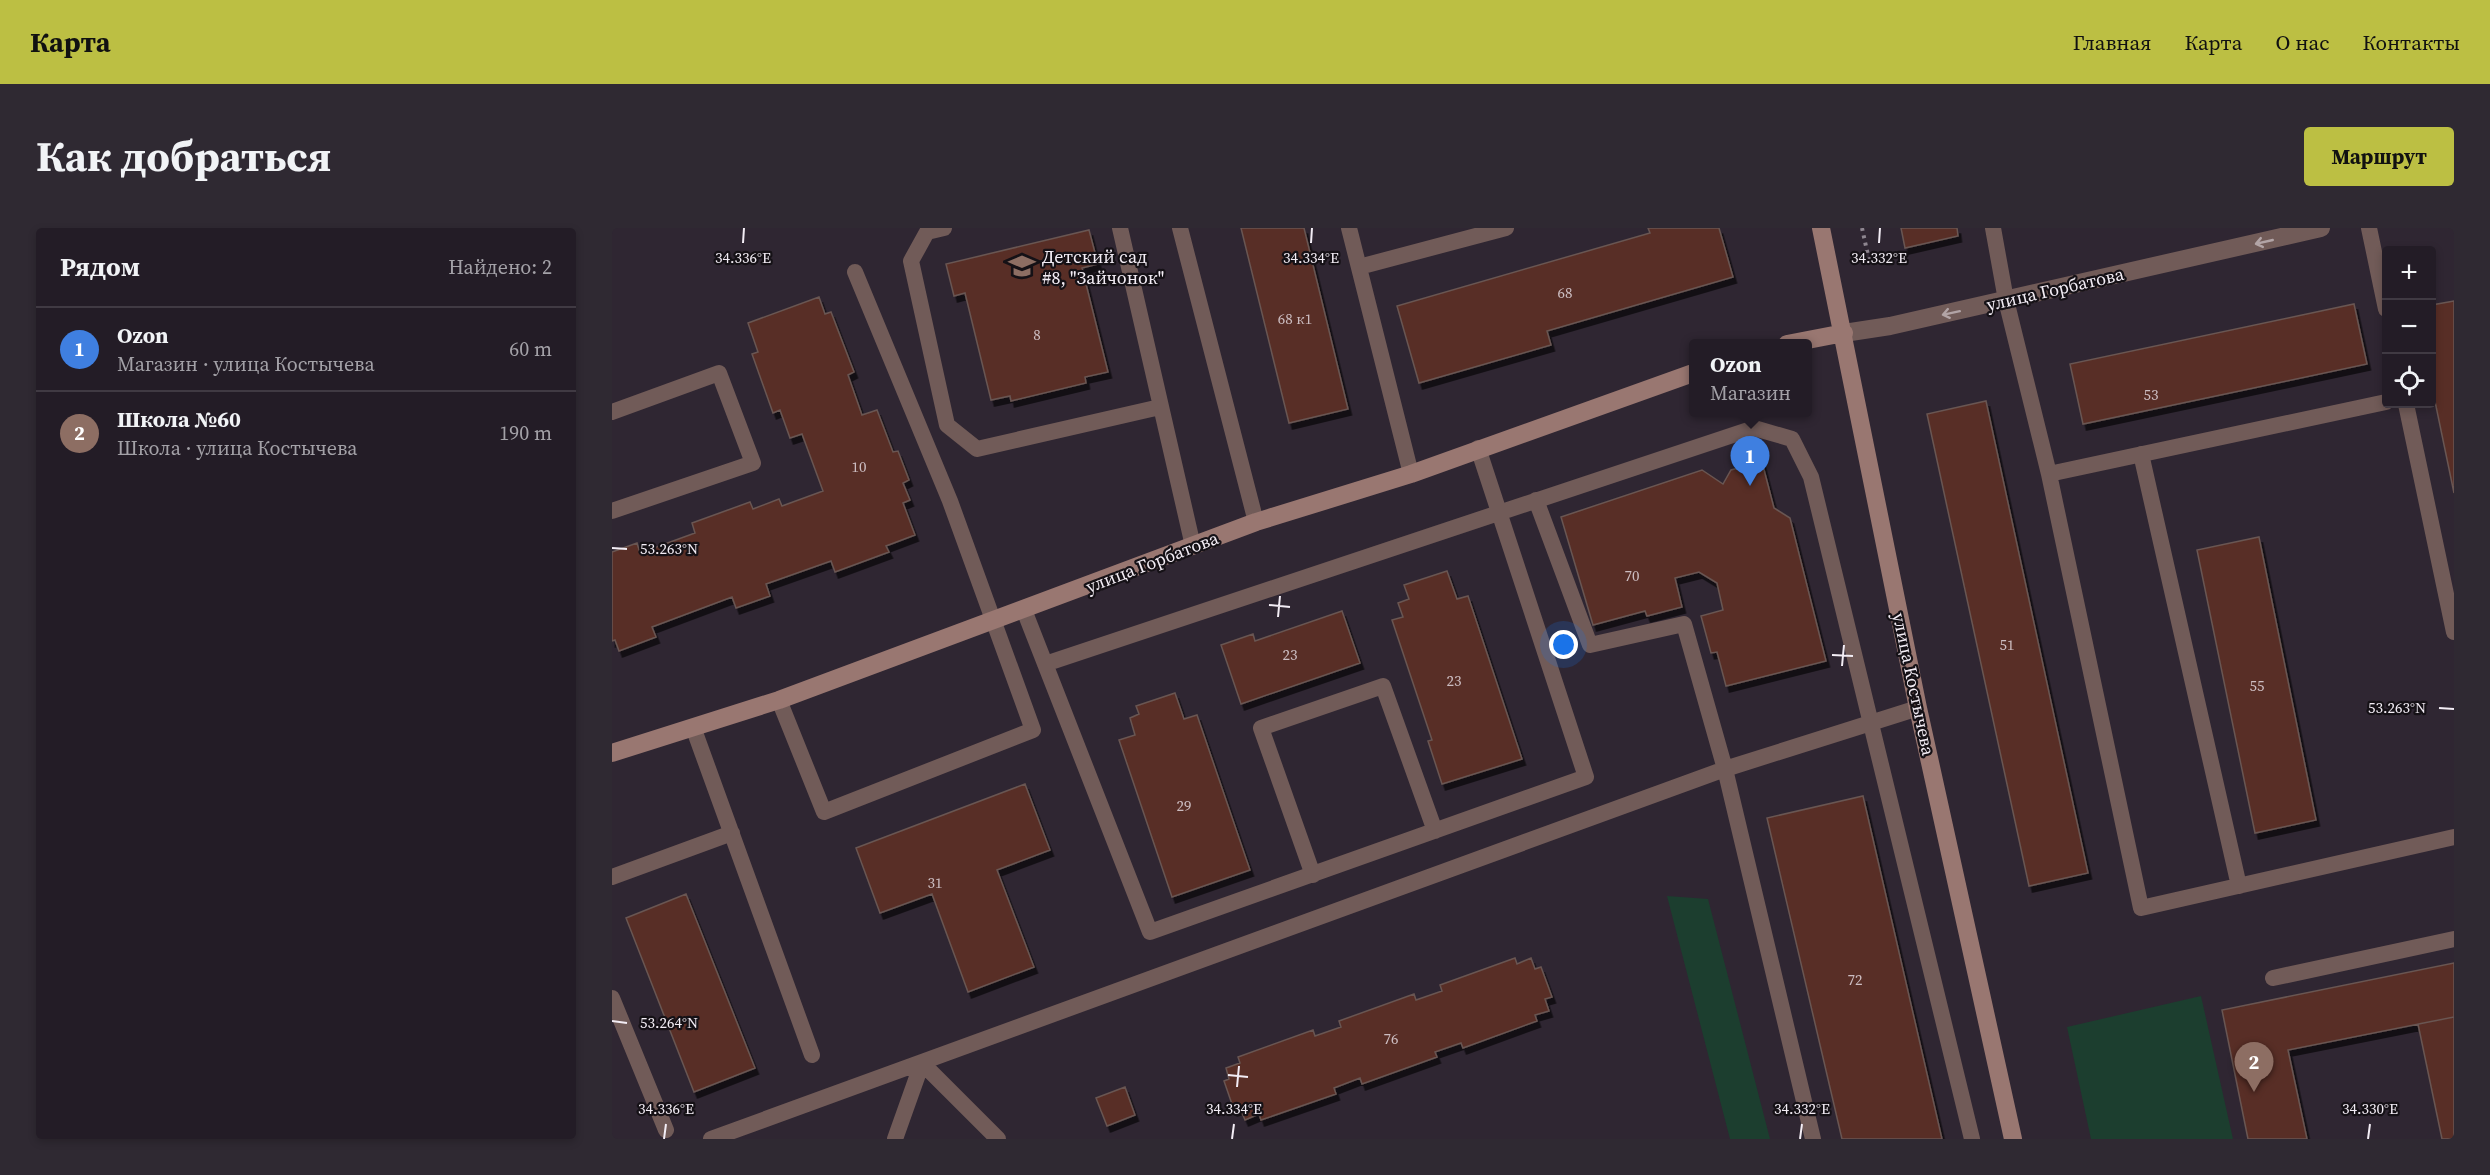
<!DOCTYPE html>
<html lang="ru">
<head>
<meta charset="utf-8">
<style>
  :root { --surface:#231c26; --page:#2f2932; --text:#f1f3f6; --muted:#a3a1a7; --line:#403a43; --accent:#bcbf43 }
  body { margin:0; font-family:"Source Serif 4",serif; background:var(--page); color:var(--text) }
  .controls { position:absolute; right:18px; top:18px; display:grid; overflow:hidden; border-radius:6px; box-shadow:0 3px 9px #0003 }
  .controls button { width:54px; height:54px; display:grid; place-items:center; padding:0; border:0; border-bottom:2px solid var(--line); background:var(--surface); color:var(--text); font:30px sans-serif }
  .you { position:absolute; left:952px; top:417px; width:21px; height:21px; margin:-15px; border:4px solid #fff; border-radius:50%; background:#1a73e8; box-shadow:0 0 0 9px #1a73e833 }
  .badge { display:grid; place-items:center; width:39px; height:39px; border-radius:50%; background:var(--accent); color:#fff; font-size:20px; font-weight:700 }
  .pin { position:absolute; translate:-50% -50px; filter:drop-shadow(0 2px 3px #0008) }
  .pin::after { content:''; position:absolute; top:32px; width:21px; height:18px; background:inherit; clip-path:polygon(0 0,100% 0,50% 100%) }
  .popup { position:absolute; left:1077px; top:111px; width:123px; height:78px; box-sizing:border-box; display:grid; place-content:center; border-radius:6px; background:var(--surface); filter:drop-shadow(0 2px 4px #0005); font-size:20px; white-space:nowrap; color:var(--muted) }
  .popup b { font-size:22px; color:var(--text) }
  .popup::after { content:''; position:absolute; left:50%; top:100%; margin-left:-12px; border:12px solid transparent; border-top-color:var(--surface) }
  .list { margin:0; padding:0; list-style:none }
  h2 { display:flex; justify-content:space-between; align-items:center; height:78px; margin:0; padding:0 24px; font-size:26px }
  h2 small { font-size:20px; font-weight:400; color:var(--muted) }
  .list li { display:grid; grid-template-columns:39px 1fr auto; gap:18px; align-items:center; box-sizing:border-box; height:84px; padding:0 24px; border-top:2px solid var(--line) }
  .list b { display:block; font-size:22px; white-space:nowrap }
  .list p { margin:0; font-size:20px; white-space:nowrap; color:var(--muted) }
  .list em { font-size:20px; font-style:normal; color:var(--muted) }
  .icon { flex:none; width:33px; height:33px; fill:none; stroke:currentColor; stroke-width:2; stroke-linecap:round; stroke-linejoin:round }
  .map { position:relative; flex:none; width:1842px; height:911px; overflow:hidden; border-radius:6px }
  header { display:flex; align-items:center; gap:36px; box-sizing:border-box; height:84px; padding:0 30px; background:var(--accent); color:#111 }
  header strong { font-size:28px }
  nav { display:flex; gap:33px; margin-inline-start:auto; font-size:21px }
  .intro { display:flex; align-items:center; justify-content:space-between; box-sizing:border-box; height:144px; padding:0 36px }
  h1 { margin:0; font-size:42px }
  .button { padding:15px 27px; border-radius:6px; background:var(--accent); color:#111; font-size:21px; font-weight:700 }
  main { display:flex; gap:36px; padding:0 36px }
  aside { flex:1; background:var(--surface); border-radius:6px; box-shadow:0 3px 9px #0003 }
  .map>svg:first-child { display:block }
  .green { fill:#1c3e2f }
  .building { fill:#592e26; stroke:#695652; stroke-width:1.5; filter:url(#shadow) }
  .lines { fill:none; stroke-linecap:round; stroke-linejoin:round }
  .path { stroke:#8e8690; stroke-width:4; stroke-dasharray:3 4.5; stroke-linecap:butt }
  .lane { stroke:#715b58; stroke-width:16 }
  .street { stroke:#715b58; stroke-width:18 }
  .secondary { stroke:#997771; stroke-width:18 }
  .oneway { stroke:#b2a4a6 }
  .ticks { fill:none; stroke:#f3edf5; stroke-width:2 }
  .labels { text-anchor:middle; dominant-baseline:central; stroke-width:4.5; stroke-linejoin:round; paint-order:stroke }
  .number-label { font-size:15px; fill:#ccbdc1 }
  .poi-label { font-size:18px; fill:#f3edf5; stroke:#151116; text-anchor:start }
  .street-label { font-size:18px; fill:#f3edf5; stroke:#151116 }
  .ticks-label { font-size:15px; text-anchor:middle; fill:#f3edf5; stroke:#151116; stroke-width:4.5; stroke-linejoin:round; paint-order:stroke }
</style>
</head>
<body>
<header>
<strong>Карта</strong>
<nav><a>Главная</a><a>Карта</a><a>О нас</a><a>Контакты</a></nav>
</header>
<div class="intro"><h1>Как добраться</h1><a class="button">Маршрут</a></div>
<main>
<aside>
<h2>Рядом<small>Найдено: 2</small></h2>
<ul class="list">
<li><span class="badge" style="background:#3f7fe0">1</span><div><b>Ozon</b><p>Магазин · улица Костычева</p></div><em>60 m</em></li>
<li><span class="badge" style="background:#8d6e63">2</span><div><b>Школа №60</b><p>Школа · улица Костычева</p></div><em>190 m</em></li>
</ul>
</aside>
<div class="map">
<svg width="1842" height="911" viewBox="0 0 1842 911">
  <defs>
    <filter id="shadow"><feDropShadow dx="3.5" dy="6" stdDeviation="0" flood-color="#0009"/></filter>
  </defs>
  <rect width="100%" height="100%" fill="#2f2632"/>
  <path class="green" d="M1055 668 1096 671 1158 911H1118Z
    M1589 768 1621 911H1479L1455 799Z"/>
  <path class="building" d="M629 0H692L736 181 677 195Z
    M1036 0H1107L1121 49 935 103 939 117 807 155 785 78 1038 5Z
    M1289 0H1345L1346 8 1293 20Z
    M477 2 486 36 470 40 496 144 473 149 474 155 399 173 398 168 379 172 353 65 342 68 334 36Z
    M207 69 213 86 219 84 242 144 236 147 250 187 265 182 281 224 286 223 297 252 291 255 298 272 291 275 303 307 274 318 277 324 223 344 219 333 154 356 158 368 124 380 120 369 40 399 44 409 7 423 3 412 0 413V324L25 315 28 325 83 305 80 295 138 274 141 281 167 271 170 278 211 263 190 206 178 210 168 182 161 185 140 126 146 124 136 95Z
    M1842 73V265L1820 159V77Z
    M1742 76 1755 136 1471 196 1458 136Z
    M1374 173 1476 645 1417 658 1315 186Z
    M1150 234 1162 280 1178 290 1214 433 1114 458 1105 424 1099 425 1089 388 1111 382 1105 355 1087 344 1063 350 1070 379 1035 388 1033 383 981 397 949 289 1090 242 1111 256 1119 242Z
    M1647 309 1704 592 1643 605 1585 322Z
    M835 343 845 371 856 368 910 531 830 556 816 513 820 512 780 392 791 389 786 375 797 371 792 357Z
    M730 383 748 435 629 476 609 417 641 406 643 413Z
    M563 465 572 491 585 487 638 642 560 669 507 512 523 507 518 490 527 486 524 478Z
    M413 556 438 622 385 642 422 739 356 764 320 666 268 685 244 620Z
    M1251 568 1330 911H1230L1155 590Z
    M74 666 143 840 82 864 14 690Z
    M903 730 905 736 919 730 923 741 929 739 940 769 933 771 937 783 923 787 925 793 851 820 849 815 823 824 825 829 750 856 748 850 722 860 724 866 649 892 647 886 633 892 628 880 622 882 612 853 617 851 614 840 628 835 626 829 701 802 703 808 729 799 727 793 802 766 804 772 830 763 828 757Z
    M1842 735V789L1676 822 1695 911H1636L1610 782Z
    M1842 789V911H1830L1806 796Z
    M513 859 523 887 495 898 484 870Z"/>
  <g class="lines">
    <path class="path" d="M1250 0 1257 32"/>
    <path class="lane" d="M332 0 315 4 299 33 335 197 365 221 548 179
      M508 0 581 318
      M568 0 644 294
      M737 0 799 246
      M1381 0 1394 72 1437 246 1529 680 1842 609
      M1757 0 1774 81
      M747 39 894 0
      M1794 176 1842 404
      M0 184 107 145 141 235 0 283
      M1529 226 1627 658
      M1437 246 1774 174
      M924 272 978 417 1072 396 1113 541 1201 911
      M412 382 538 704 974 549 866 220
      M433 436 1142 200 1180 211 1199 249 1360 911
      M167 472 212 584 421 502 338 273 243 44
      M81 499 200 827
      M701 647 649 500 771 458 823 603
      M0 649 120 605
      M1661 750 1842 711
      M0 770 54 902
      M310 835 386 911
      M99 911 1113 541 1306 480
      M283 911 310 835"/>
    <path class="street" d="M1232 105 1278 98 1709 0"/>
    <path class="secondary" d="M1209 0 1306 480 1401 911
      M1175 116 1232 105
      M0 525 167 472 644 294 799 246 1081 145"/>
  </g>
  <defs><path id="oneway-shaft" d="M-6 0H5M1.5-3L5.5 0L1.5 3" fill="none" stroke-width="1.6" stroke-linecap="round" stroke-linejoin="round" transform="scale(1.5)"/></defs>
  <g class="oneway">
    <use href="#oneway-shaft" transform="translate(1652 14) rotate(167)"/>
    <use href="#oneway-shaft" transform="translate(1339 85) rotate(168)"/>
  </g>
  <path class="ticks" d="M131 15 132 0M699 15 700 0M1267 15 1268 0M0 320 15 321M657 377 678 379M666 389 668 368M1220 427 1241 428M1230 438 1232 417M1827 480 1842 481M0 793 15 795M616 847 636 849M625 859 627 838M52 911 54 896M620 911 622 896M1188 911 1190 896M1756 911 1758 896"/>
  <defs>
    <symbol id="school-bare" viewBox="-9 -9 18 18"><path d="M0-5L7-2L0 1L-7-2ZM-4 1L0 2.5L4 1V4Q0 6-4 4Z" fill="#8d6e63" stroke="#151116" stroke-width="2.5" paint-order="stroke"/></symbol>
  </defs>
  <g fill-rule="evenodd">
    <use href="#school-bare" x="391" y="19" width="38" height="38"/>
  </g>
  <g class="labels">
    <g class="number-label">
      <text x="953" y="64">68</text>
      <text x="683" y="90">68 к1</text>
      <text x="425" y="106">8</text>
      <text x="1539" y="166">53</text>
      <text x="247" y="238">10</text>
      <text x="1020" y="347">70</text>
      <text x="1395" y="416">51</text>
      <text x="678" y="426">23</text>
      <text x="842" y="452">23</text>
      <text x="1645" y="457">55</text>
      <text x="572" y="577">29</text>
      <text x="323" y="654">31</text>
      <text x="1243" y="751">72</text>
      <text x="779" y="810">76</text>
    </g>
    <g class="poi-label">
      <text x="430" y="28">Детский сад<tspan x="430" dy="21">#8, "Зайчонок"</tspan></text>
    </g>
    <g class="street-label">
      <text transform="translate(1443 61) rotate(-13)">улица Горбатова</text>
      <text transform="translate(540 334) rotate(-21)">улица Горбатова</text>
      <text transform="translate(1302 456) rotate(78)">улица Костычева</text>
    </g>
  </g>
  <g class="ticks-label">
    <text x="131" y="35">34.336°E</text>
    <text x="699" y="35">34.334°E</text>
    <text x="1267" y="35">34.332°E</text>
    <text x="57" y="326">53.263°N</text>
    <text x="1785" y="485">53.263°N</text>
    <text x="57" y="800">53.264°N</text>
    <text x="54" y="886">34.336°E</text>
    <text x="622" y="886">34.334°E</text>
    <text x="1190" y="886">34.332°E</text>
    <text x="1758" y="886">34.330°E</text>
  </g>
</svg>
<div class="controls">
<button>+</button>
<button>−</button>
<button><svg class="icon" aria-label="locate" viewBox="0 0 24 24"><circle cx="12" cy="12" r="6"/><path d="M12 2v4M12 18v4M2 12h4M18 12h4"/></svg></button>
</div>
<div class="you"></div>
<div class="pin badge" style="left:1138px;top:258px;background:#3f7fe0">1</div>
<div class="popup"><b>Ozon</b>Магазин</div>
<div class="pin badge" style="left:1642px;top:864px;background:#8d6e63">2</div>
</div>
</main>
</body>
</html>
